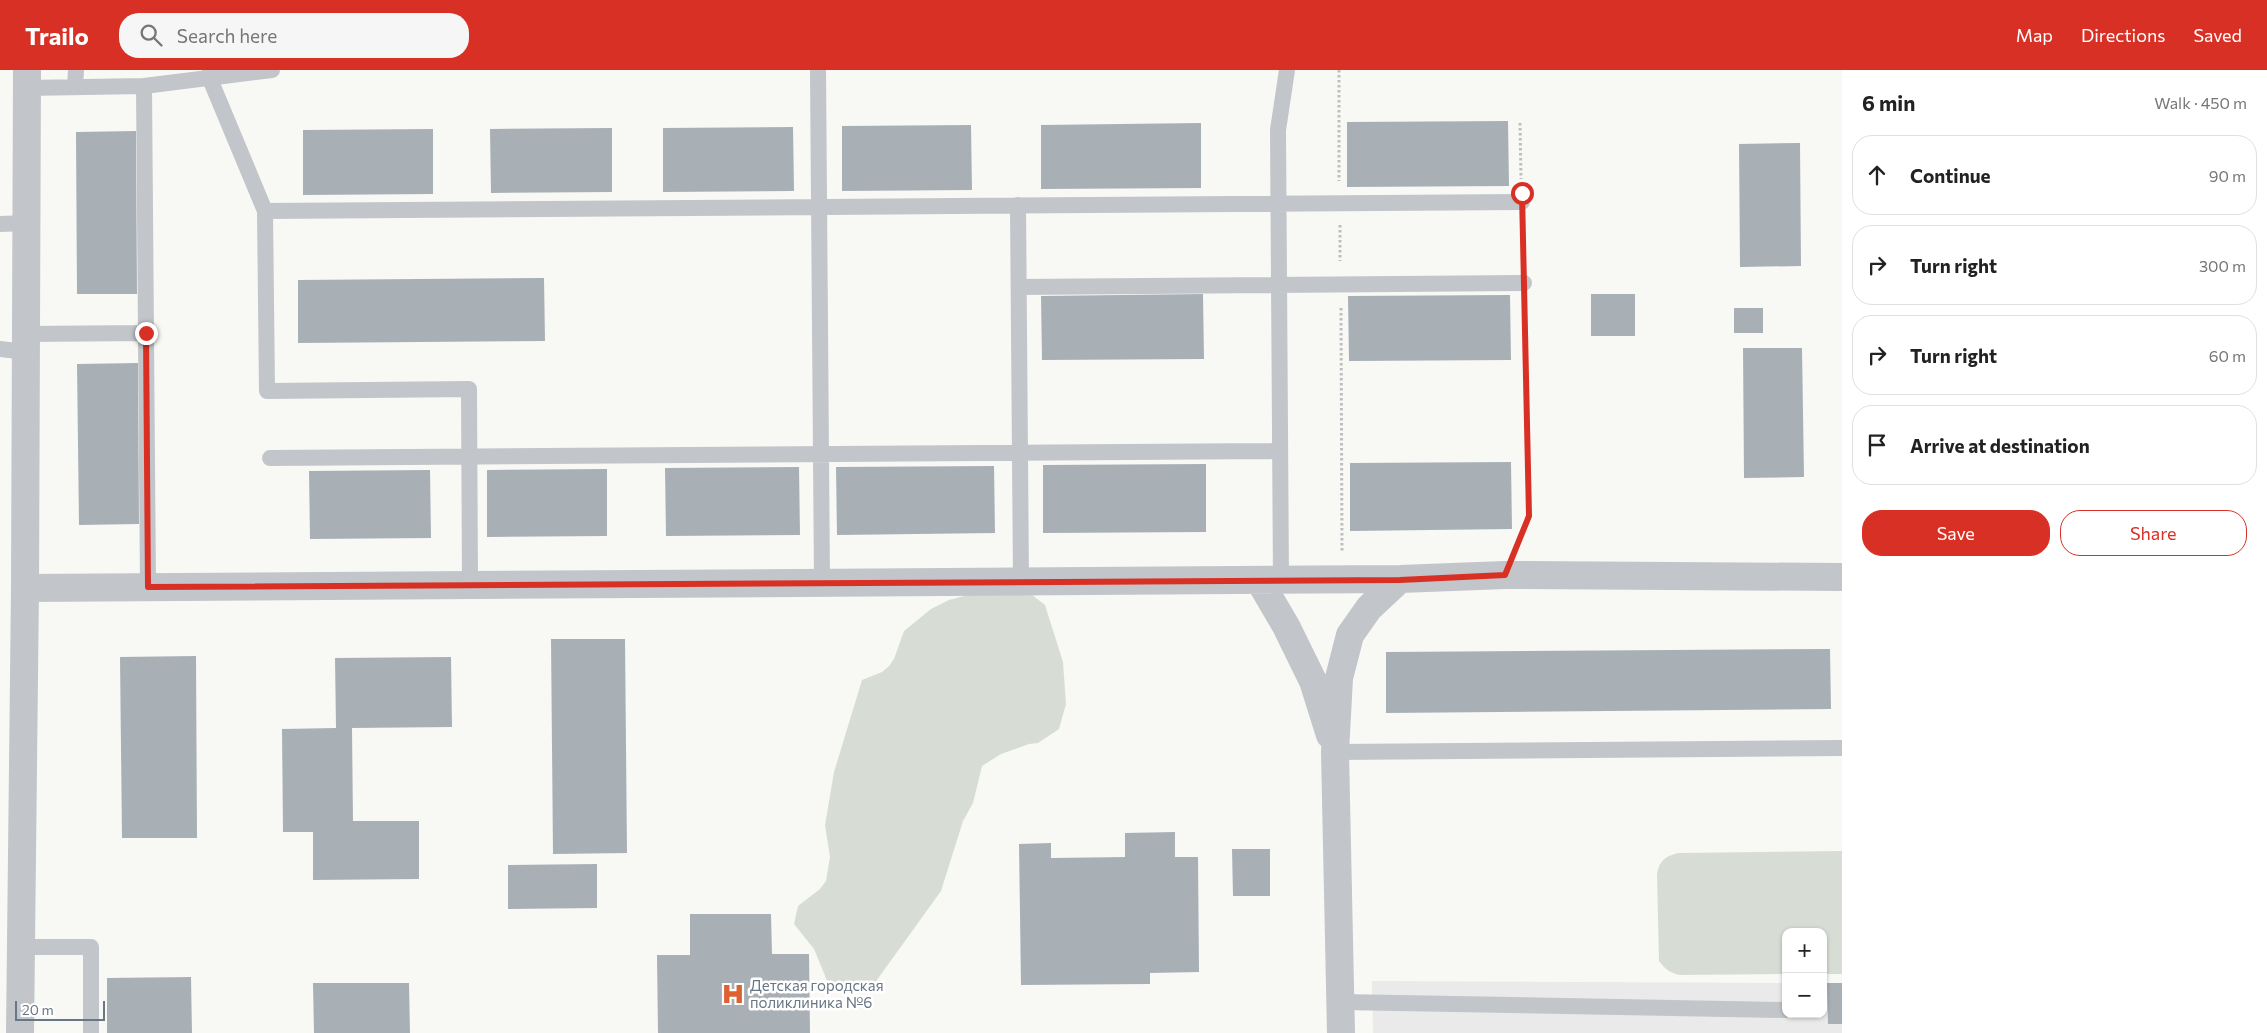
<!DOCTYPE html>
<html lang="en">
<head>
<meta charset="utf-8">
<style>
  :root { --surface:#fff; --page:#f6f6f6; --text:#222; --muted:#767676; --line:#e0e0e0; --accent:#d93025 }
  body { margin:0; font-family:Commissioner,sans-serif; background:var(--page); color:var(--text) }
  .controls { position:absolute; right:15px; bottom:15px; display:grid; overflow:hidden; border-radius:10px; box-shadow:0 1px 4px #0004 }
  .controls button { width:45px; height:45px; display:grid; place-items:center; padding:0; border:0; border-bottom:1px solid var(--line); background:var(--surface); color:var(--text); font:25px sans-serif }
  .scale { position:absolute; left:15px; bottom:12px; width:90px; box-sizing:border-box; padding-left:5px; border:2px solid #687785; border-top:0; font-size:14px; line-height:18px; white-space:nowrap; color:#687785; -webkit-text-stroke:4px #fff; paint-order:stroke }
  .stop { position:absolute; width:15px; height:15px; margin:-11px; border:4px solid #d93025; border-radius:50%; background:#fff }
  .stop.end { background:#d93025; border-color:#fff; box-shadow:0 1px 5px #0008 }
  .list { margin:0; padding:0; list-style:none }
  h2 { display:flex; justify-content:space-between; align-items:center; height:65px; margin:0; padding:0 20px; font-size:21px }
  h2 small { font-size:16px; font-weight:400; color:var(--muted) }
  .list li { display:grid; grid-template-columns:32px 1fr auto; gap:15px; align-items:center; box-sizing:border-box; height:80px; margin:0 10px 10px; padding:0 10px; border:1px solid var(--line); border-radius:20px }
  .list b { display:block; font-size:19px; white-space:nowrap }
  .list em { font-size:16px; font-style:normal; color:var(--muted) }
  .actions { display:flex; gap:10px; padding:15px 20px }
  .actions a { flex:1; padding:11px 0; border:1px solid var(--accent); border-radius:20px; text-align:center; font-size:18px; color:var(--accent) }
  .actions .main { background:var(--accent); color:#fff }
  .icon { flex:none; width:28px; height:28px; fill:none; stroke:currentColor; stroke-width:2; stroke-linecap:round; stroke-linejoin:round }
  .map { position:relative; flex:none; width:1842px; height:963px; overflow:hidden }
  header { display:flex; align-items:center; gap:30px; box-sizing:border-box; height:70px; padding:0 25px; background:var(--accent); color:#fff }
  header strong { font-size:24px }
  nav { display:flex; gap:28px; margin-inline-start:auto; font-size:18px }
  .search { width:350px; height:45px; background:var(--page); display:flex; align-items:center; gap:12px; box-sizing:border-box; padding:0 18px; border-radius:20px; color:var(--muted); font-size:19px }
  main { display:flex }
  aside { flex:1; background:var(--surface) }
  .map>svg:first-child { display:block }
  .built { fill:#e9eae9 }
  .green { fill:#d7ddd5 }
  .building { fill:#a8b0b6 }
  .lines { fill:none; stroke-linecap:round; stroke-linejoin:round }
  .path { stroke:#bcbec1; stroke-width:3; stroke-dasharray:2.5 2.5; stroke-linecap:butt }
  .lane { stroke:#c2c5c9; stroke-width:16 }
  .street { stroke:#c2c5c9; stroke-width:28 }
  .route { stroke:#d93025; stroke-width:6 }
  .labels { text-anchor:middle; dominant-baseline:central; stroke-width:5; stroke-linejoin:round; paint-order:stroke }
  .poi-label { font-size:15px; fill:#687785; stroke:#fff; text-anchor:start }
</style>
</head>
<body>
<header>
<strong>Trailo</strong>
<div class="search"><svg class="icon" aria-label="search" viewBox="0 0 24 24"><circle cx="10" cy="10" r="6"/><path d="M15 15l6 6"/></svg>Search here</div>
<nav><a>Map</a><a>Directions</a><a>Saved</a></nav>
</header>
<main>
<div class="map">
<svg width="1842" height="963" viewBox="0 0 1842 963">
  <rect width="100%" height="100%" fill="#f8f8f5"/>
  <path class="built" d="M1372 911 1786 913V944H1823V913H1842V963H1373Z"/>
  <path class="green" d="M983 521H1027L1045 535 1063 592 1066 634 1059 659 1038 673 1029 674 1001 684 982 696 973 733 963 751 941 821 874 914 852 922 828 913 814 879 794 854 798 836 820 819 826 811 830 787 825 755 834 702 862 610 882 602 889 596 894 589 904 561 931 539 949 530Z
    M1842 781V904H1823V862H1786V904L1680 905C1670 903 1665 899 1659 891L1657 805C1659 791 1665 786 1679 783Z"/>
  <path class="building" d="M1508 51 1509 116 1347 117V52Z
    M1201 53V118L1041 119V55Z
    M971 55 972 120 842 121V56Z
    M793 57 794 121 663 122V58Z
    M612 58V122L491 123 490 59Z
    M433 59V124L303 125V60Z
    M136 61 137 224H77L76 62Z
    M1800 73 1801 196 1740 197 1739 74Z
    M544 208 545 271 298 273V210Z
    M1203 224 1204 289 1042 290 1041 226Z
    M1591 224H1635V266H1591Z
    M1510 225 1511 290 1349 291 1348 226Z
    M1734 238H1763V263H1734Z
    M1743 278H1802L1804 407 1744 408Z
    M138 293 139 454 79 455 77 294Z
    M1511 392 1512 459 1350 461V393Z
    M1206 394V462L1043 463V395Z
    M994 396 995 463 837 465 836 397Z
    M799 397 800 465 666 466 665 398Z
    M607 399V466L487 467V400Z
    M430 400 431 468 310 469 309 401Z
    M551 569H625L627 783 553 784Z
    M1830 579 1831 639 1386 643V582Z
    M196 586 197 768H122L120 587Z
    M451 587 452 657 352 658 353 751H419V809L313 810V762H283L282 659 336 658 335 588Z
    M1175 762V787H1198L1199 902 1150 903V914L1021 915 1019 774 1051 773V788L1125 787V763Z
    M1232 779H1270V826H1233Z
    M597 794V838L508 839V795Z
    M690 844H771L772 884H809L810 963H658L657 885H690Z
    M191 907 192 963H107V908Z
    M313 913H409L410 963H314Z
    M1827 913H1842V954H1828Z"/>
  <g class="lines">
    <path class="path" d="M1339 0V111
      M1520 53 1521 109
      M1340 155V191
      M1522 156 1523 189
      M1341 238 1342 481
      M1516 477 1529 446 1524 236"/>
    <path class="lane" d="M210 0V9L265 141 267 321 469 319 470 515
      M818 0 822 513
      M144 16 148 517
      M75 17 76 0
      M27 18 144 16 272 0
      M1018 135 1021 512
      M265 141 1522 132
      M0 154 26 153
      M1019 217 1524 213
      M25 264 146 263
      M0 279 26 282
      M270 388 1280 381
      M1281 510 1278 60 1287 0
      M1335 682 1842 678
      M21 877H91V963
      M1340 932 1786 940"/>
    <path class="street" d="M1259 510 1286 556 1313 611 1330 665
      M25 518 1400 509 1505 505 1842 507
      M20 963 25 518 27 0
      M1341 963 1335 682 1339 608 1350 565 1369 538 1400 509"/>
  </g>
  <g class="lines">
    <path class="route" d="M146 263 148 517 1400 510 1505 505 1529 446 1522 123"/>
  </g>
  <defs>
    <symbol id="hospital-bare" viewBox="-9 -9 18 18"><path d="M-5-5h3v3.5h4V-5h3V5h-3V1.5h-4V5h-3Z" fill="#dd6231" stroke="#fff" stroke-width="2.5" paint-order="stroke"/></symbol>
  </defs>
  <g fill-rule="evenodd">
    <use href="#hospital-bare" x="717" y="908" width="32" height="32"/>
  </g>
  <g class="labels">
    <g class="poi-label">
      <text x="750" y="915">Детская городская<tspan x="750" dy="17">поликлиника №6</tspan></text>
    </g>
  </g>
</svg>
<div class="controls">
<button>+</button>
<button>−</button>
</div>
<div class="scale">20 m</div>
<div class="stop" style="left:1522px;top:123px"></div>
<div class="stop end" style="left:146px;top:263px"></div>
</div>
<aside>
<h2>6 min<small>Walk · 450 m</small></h2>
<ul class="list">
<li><svg class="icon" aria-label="ahead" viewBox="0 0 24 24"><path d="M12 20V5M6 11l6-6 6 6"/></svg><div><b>Continue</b></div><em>90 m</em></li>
<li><svg class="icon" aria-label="right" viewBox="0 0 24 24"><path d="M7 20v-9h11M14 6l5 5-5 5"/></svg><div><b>Turn right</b></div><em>300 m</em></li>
<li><svg class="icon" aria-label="right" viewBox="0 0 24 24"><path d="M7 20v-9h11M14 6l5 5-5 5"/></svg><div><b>Turn right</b></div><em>60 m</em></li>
<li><svg class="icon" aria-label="arrive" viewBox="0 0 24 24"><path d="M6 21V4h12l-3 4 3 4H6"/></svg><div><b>Arrive at destination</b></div></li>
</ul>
<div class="actions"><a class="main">Save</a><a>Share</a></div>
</aside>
</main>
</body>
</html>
